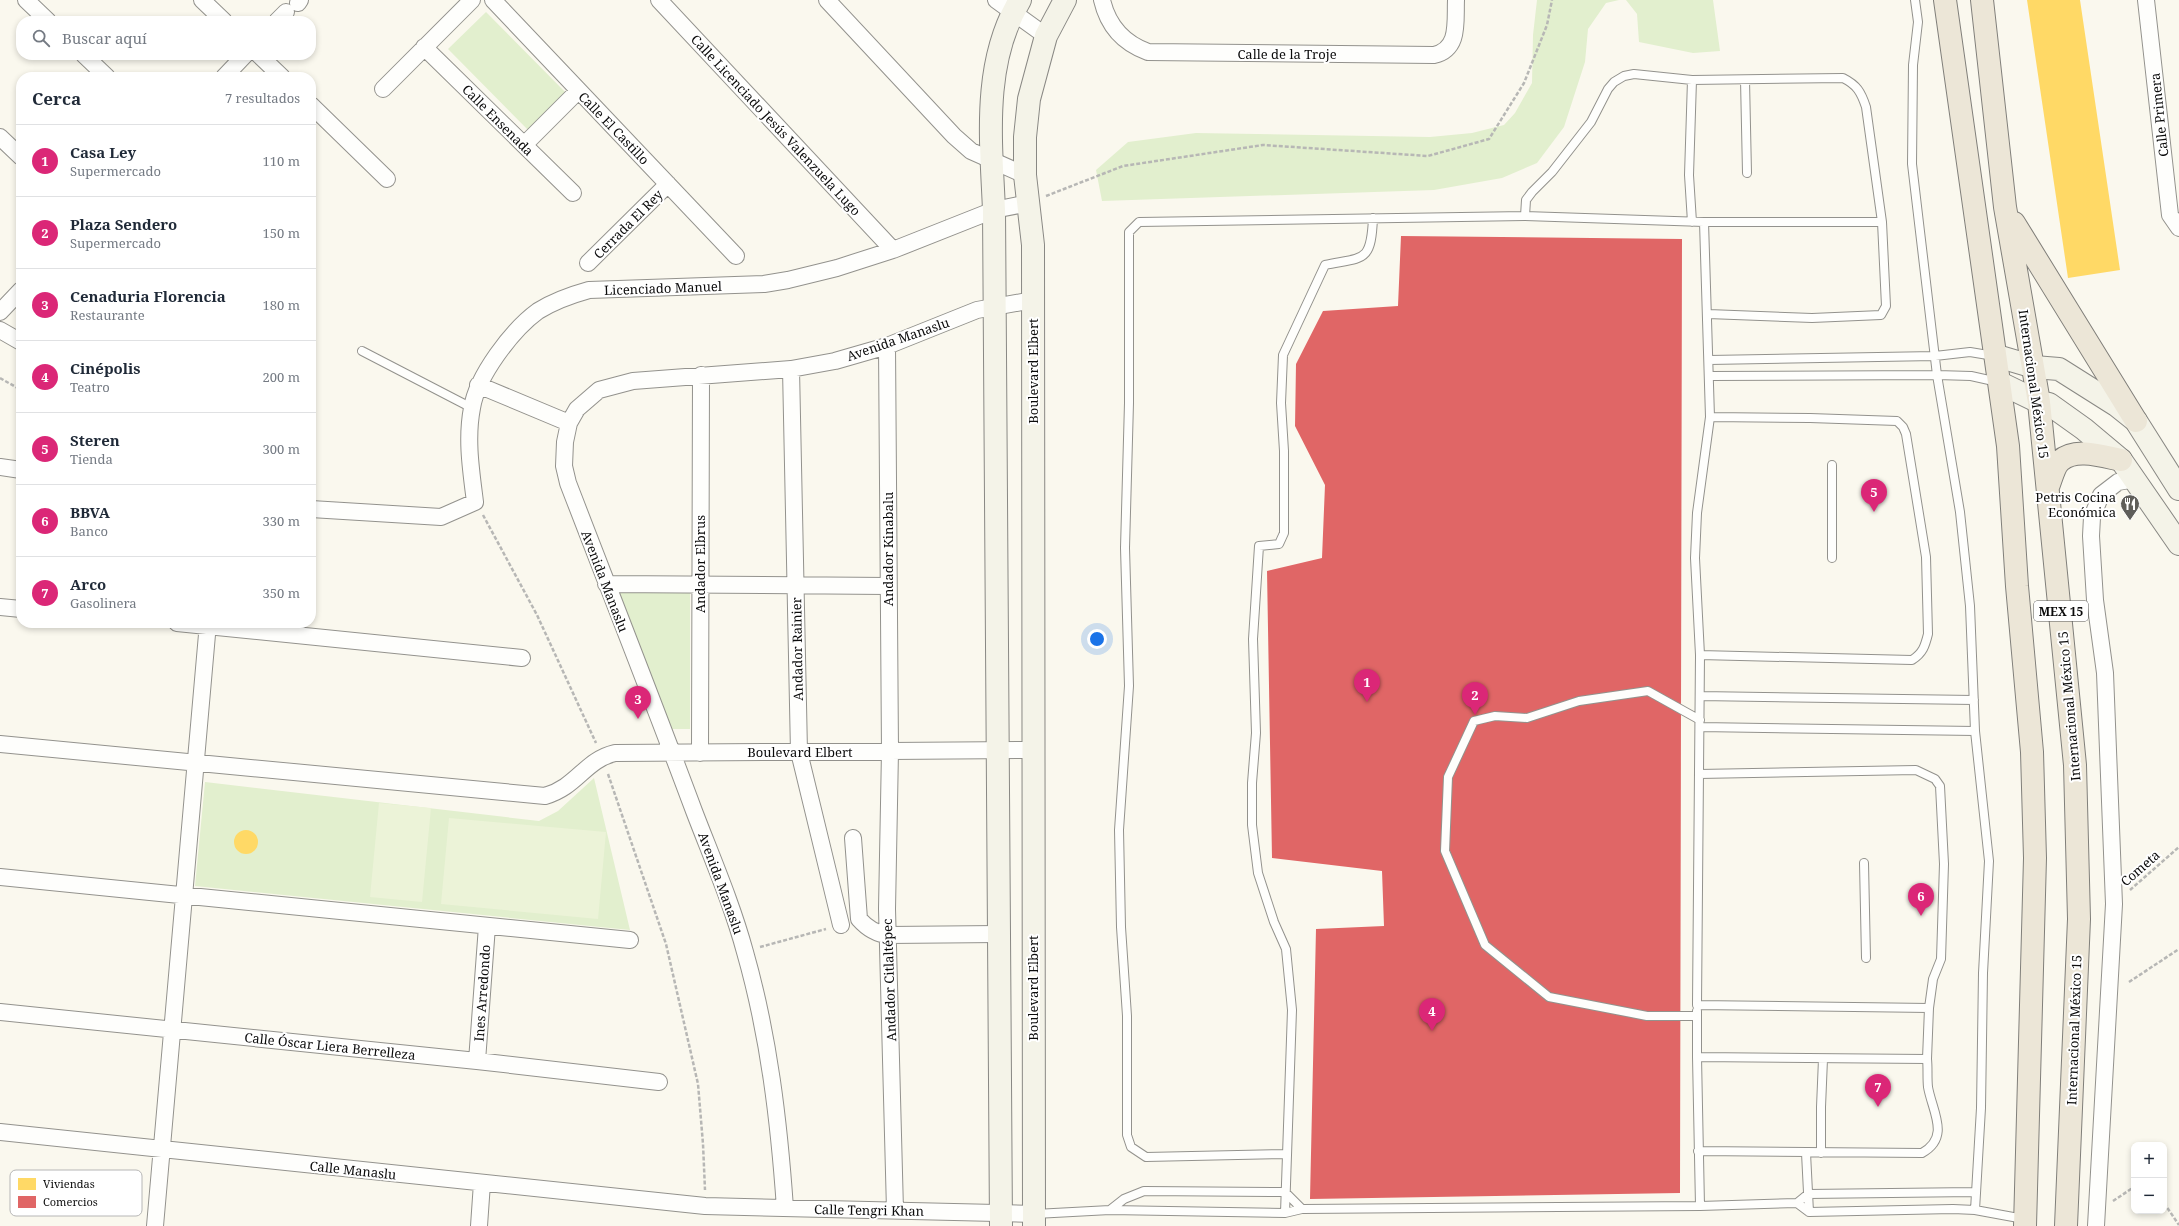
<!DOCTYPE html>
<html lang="es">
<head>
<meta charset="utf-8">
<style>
  :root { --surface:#fff; --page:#f2f2f3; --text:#1f2937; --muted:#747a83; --line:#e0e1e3; --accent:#db2777 }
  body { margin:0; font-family:"Noto Serif",serif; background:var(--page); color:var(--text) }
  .controls { position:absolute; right:12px; bottom:12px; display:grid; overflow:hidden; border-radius:8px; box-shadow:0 2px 6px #0003 }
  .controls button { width:36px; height:36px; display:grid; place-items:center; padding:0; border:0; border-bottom:1px solid var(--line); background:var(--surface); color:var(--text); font:20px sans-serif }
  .you { position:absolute; left:1097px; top:639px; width:14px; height:14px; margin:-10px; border:3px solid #fff; border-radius:50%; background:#1a73e8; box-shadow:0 0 0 6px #1a73e833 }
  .badge { display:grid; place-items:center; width:26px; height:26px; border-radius:50%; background:var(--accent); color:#fff; font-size:13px; font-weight:700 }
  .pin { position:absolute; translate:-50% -33px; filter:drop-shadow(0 1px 2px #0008) }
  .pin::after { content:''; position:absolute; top:21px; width:14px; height:12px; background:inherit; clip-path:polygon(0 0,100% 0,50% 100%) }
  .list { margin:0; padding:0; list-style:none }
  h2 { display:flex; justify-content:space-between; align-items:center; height:52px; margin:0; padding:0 16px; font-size:17px }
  h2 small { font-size:13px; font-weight:400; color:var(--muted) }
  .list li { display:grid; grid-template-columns:26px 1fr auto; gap:12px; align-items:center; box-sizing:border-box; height:72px; padding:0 16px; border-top:1px solid var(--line) }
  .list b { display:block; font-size:15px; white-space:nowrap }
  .list p { margin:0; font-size:13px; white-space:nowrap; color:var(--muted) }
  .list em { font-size:13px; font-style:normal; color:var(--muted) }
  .icon { flex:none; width:22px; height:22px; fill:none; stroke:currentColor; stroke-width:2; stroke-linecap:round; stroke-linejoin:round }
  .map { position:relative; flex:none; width:2179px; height:1226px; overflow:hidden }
  .search { position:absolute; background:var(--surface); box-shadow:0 2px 6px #0003; left:16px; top:16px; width:300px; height:44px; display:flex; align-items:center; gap:10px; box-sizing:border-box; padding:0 14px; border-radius:16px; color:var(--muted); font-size:15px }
  .panel { position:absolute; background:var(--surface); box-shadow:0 2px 6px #0003; left:16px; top:72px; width:300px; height:556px; border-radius:16px }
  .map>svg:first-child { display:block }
  .green { fill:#e2efce }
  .pitch { fill:#ecf3d8 }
  .homes { fill:#ffd966 }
  .shops { fill:#e06666 }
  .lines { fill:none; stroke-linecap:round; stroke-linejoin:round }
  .lane-casing { stroke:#93928d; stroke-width:10 }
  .street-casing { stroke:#93928d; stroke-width:18 }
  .secondary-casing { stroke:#898884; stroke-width:24 }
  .primary-casing { stroke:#807f7a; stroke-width:24 }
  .path { stroke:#b7b7b5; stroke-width:2.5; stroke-dasharray:4 2; stroke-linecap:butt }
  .lane { stroke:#fefefc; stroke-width:8 }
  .street { stroke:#fefefc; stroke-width:16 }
  .secondary { stroke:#f4f3e8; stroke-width:22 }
  .primary { stroke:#ece6d7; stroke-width:22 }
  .labels { text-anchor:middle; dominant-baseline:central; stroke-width:4; stroke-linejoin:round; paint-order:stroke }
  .shield { fill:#fff; stroke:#545454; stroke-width:1 }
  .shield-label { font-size:12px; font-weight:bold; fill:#0b0b0b }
  .street-label { font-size:13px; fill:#0b0b0b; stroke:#fff }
  .poi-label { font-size:13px; fill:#0b0b0b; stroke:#fff; text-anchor:end }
  .key { fill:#fff; stroke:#b6b6b6; stroke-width:1 }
  .key-label { font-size:11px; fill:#0b0b0b }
</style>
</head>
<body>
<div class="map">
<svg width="2179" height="1226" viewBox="0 0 2179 1226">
  <rect width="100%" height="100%" fill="#faf8ee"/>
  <path class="green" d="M1537 0H1619L1606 3 1588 29 1585 62 1564 127 1537 163 1502 178 1434 190 1102 201 1096 170 1128 142 1196 133 1430 137 1472 133 1504 125 1515 113 1532 83 1533 35Z
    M1626 0H1713L1720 51 1693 53 1639 42 1637 14Z
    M486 12 569 96 531 133 448 49Z
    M616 583 690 584V729H670Z
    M594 778 630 930 195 886 205 782 539 821 558 811Z"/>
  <path class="pitch" d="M379 803 431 808 422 902 370 897Z
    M449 818 606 832 598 919 441 904Z"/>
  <path class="homes" d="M2027 0H2080L2120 270 2068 278Z
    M234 842a12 12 0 1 1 24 0a12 12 0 1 1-24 0Z"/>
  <path class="shops" d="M1401 236 1682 239 1680 1193 1310 1199 1316 929 1384 926 1382 871 1272 858 1267 571 1322 558 1325 485 1295 426 1296 364 1323 311 1398 306Z"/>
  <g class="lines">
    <defs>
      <path id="lane" d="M1915 0 1918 22 1913 65 1912 164 1937 375 1960 512 1970 606 1975 731 1989 861 1983 973 1981 1108 1975 1210
        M1745 80 1747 173
        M1692 222 1689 175 1692 80
        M1704 222 1525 216 1526 200 1532 192 1552 172 1591 122 1608 89 1614 82 1624 76 1634 74 1692 80 1843 78C1857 85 1861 92 1866 107L1882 222
        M1708 314 1812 318 1881 315 1886 306 1882 222H1704L1710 417
        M362 351 472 408
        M1709 360 1935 356 1970 352 1994 356
        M1709 376 1937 375 1971 376 1998 382
        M1832 465V558
        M1700 696 1974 700
        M1700 727 1975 731
        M1699 774 1916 770 1935 779 1940 786 1944 864 1941 959 1933 979 1929 1008 1697 1005 1700 655 1695 558 1697 513 1710 417 1810 418 1897 421 1903 427 1906 434 1926 557 1928 634C1925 646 1923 653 1912 660L1700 655
        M1864 863 1866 958
        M1697 1011V1057
        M1697 1016H1647L1549 997 1485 945 1445 851 1448 777 1474 721 1495 716 1527 718 1579 701 1648 691 1700 720
        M1927 1059 1929 1008
        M1698 1151 1922 1153C1951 1137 1932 1111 1928 1087 1927 1078 1928 1068 1927 1059L1697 1057 1700 1206
        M1806 1153 1809 1212
        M1821 1153V1107L1823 1059
        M1287 1154 1146 1157 1131 1147 1127 1135V1016L1121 927 1119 830 1129 686 1125 548 1129 403V232L1139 222 1525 216
        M1797 1203 1809 1212 1953 1209 1975 1210 2024 1219
        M1110 1210 1124 1199 1144 1191 1285 1192 1302 1209
        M1285 1213 1292 1010 1286 949 1274 922 1258 873 1252 825V783L1256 733 1253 639 1259 546 1279 544 1284 533V451L1281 403 1283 355 1325 265C1364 257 1371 263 1373 218
        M1035 1214 1110 1210 1285 1213 1302 1209 1700 1206 1797 1203 1808 1194 1974 1192"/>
      <path id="street" d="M26 0 48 21
        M202 0 224 21
        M493 0 736 256
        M659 0 893 250
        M827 0 954 136 971 151 1025 175
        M996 0 1046 36
        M1102 0C1108 26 1123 43 1148 52L1434 55C1460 49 1455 22 1456 0
        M2146 0 2170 215 2179 228
        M298 3 300 0
        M277 21 286 12
        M424 47 573 193
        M84 55 107 77
        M259 55 282 77
        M224 77 245 55
        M383 89 472 0
        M311 105 387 179
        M0 137 21 157
        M524 145 578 91
        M588 263 668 184
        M0 312 21 290
        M0 330 21 342
        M887 346 890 751 887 909 895 1210
        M791 369 799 752 841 925
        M478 385 569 423
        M0 467 21 470
        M311 509 441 517 475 502C471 470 466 439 472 408 477 376 512 330 538 311 554 301 571 295 589 290L764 284 788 280 837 268 893 250 994 210 1029 203
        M606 584 888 586
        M0 607 21 609
        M177 623 522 658
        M0 744 545 796C577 787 585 760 615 753L1033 750
        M700 753 701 375
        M853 838 859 919C867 928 876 934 888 935L999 934
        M0 877 630 940
        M0 1012 477 1061 659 1082
        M477 1061 487 926
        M0 1132 705 1206 1034 1214
        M785 1208C779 1122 769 1036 745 952 732 904 712 858 694 811 653 701 610 592 568 483L564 466 565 442 569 423 577 409 599 390 633 381 791 369 835 361 887 346 977 310 1033 300
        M155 1226 208 623
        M479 1226 482 1183
        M2096 1226 2114 904 2105 673 2095 600 2091 536 2092 517 2101 495 2118 482 2135 479"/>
      <path id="secondary" d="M1997 356 2034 367 2059 369 2116 405 2136 421 2179 489
        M2000 383 2039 402 2049 404 2084 429 2121 460 2179 544
        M1001 1226 994 210C991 140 982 63 1020 0
        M1034 1226 1033 245 1025 175V137L1029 99 1046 36 1065 0"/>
      <path id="primary" d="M1945 0 2008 446 2017 586 2032 752 2035 858 2025 1226
        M1982 0 2005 207 2039 402 2075 765 2079 919 2066 1226
        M2014 223 2136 421
        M2048 487C2051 480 2054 466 2060 461 2075 447 2102 456 2121 460"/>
    </defs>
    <use href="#lane" class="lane-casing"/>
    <use href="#street" class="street-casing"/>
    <use href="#secondary" class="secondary-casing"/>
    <use href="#primary" class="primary-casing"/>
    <path class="path" d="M1046 196 1123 166 1263 145 1428 156 1489 139 1524 83 1547 25 1552 0
      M0 378 21 390
      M483 515 537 615 596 743
      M608 774 666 944 698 1084 703 1144 705 1190
      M2130 890 2179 847
      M760 947 826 929
      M2129 982 2179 949
      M2113 1201 2134 1187
      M2164 1203 2179 1225"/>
    <use href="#lane" class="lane"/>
    <use href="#street" class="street"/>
    <use href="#secondary" class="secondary"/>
    <use href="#primary" class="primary"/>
  </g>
  <defs>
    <symbol id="restaurant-pin" viewBox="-11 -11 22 30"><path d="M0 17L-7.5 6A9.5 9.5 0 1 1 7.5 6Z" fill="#5f5e5a" stroke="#fff"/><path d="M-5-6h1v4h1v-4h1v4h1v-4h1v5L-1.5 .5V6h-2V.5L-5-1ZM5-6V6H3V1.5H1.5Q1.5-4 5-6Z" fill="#fff"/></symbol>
  </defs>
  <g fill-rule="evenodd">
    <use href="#restaurant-pin" x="2119" y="493" width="22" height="30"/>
  </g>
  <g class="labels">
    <rect class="shield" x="2034" y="601" width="54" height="20" rx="3"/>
    <g class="shield-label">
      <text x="2061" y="611">MEX 15</text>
    </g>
    <g class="street-label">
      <text x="1287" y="54">Calle de la Troje</text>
      <text transform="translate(2159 115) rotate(-96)">Calle Primera</text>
      <text transform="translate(498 120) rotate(45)">Calle Ensenada</text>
      <text transform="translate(776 125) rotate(47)">Calle Licenciado Jesús Valenzuela Lugo</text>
      <text transform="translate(614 128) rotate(46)">Calle El Castillo</text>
      <text transform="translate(628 224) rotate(-45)">Cerrada El Rey</text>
      <text transform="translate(663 288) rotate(-2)">Licenciado Manuel</text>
      <text transform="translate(898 339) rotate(-19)">Avenida Manaslu</text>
      <text transform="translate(1033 371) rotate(-90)">Boulevard Elbert</text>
      <text transform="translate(2034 384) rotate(82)">Internacional México 15</text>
      <text transform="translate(888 549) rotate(-90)">Andador Kinabalu</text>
      <text transform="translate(700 564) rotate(-90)">Andador Elbrus</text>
      <text transform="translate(605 581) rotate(69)">Avenida Manaslu</text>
      <text transform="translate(797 649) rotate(-91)">Andador Rainier</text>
      <text transform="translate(2069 706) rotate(-95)">Internacional México 15</text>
      <text x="800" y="752">Boulevard Elbert</text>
      <text transform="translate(2140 868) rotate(-41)">Cometa</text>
      <text transform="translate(721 883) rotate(70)">Avenida Manaslu</text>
      <text transform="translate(889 980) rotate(-92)">Andador Citlaltépec</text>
      <text transform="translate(1033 988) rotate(-90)">Boulevard Elbert</text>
      <text transform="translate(482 993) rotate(-86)">Ines Arredondo</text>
      <text transform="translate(2074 1030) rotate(-88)">Internacional México 15</text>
      <text transform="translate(330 1046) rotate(6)">Calle Óscar Liera Berrelleza</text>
      <text transform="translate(353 1170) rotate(6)">Calle Manaslu</text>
      <text transform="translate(869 1210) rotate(1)">Calle Tengri Khan</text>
    </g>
    <g class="poi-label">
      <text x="2116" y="497">Petris Cocina<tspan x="2116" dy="15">Económica</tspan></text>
    </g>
  </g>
  <rect x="10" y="1170" width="132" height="46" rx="6" class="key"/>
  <rect x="18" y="1178" width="18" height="12" fill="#ffd966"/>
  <rect x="18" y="1196" width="18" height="12" fill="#e06666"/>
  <g class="key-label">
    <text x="43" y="1188">Viviendas</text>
    <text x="43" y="1206">Comercios</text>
  </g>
</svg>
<div class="controls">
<button>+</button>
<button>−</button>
</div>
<div class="you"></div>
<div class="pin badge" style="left:1367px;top:702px">1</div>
<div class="pin badge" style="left:1475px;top:715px">2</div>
<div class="pin badge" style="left:638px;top:719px">3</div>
<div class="pin badge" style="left:1432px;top:1031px">4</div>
<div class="pin badge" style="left:1874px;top:512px">5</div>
<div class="pin badge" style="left:1921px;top:916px">6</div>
<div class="pin badge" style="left:1878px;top:1107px">7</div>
<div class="search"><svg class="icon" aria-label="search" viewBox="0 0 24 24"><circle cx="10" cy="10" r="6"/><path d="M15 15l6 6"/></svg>Buscar aquí</div>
<section class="panel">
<h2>Cerca<small>7 resultados</small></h2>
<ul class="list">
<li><span class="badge">1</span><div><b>Casa Ley</b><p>Supermercado</p></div><em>110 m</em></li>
<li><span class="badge">2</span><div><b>Plaza Sendero</b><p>Supermercado</p></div><em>150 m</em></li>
<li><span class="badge">3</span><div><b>Cenaduria Florencia</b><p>Restaurante</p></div><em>180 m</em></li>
<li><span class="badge">4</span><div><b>Cinépolis</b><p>Teatro</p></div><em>200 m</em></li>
<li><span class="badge">5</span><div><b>Steren</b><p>Tienda</p></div><em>300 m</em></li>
<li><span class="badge">6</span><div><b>BBVA</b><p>Banco</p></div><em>330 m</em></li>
<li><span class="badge">7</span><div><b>Arco</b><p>Gasolinera</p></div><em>350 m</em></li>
</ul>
</section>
</div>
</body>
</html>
